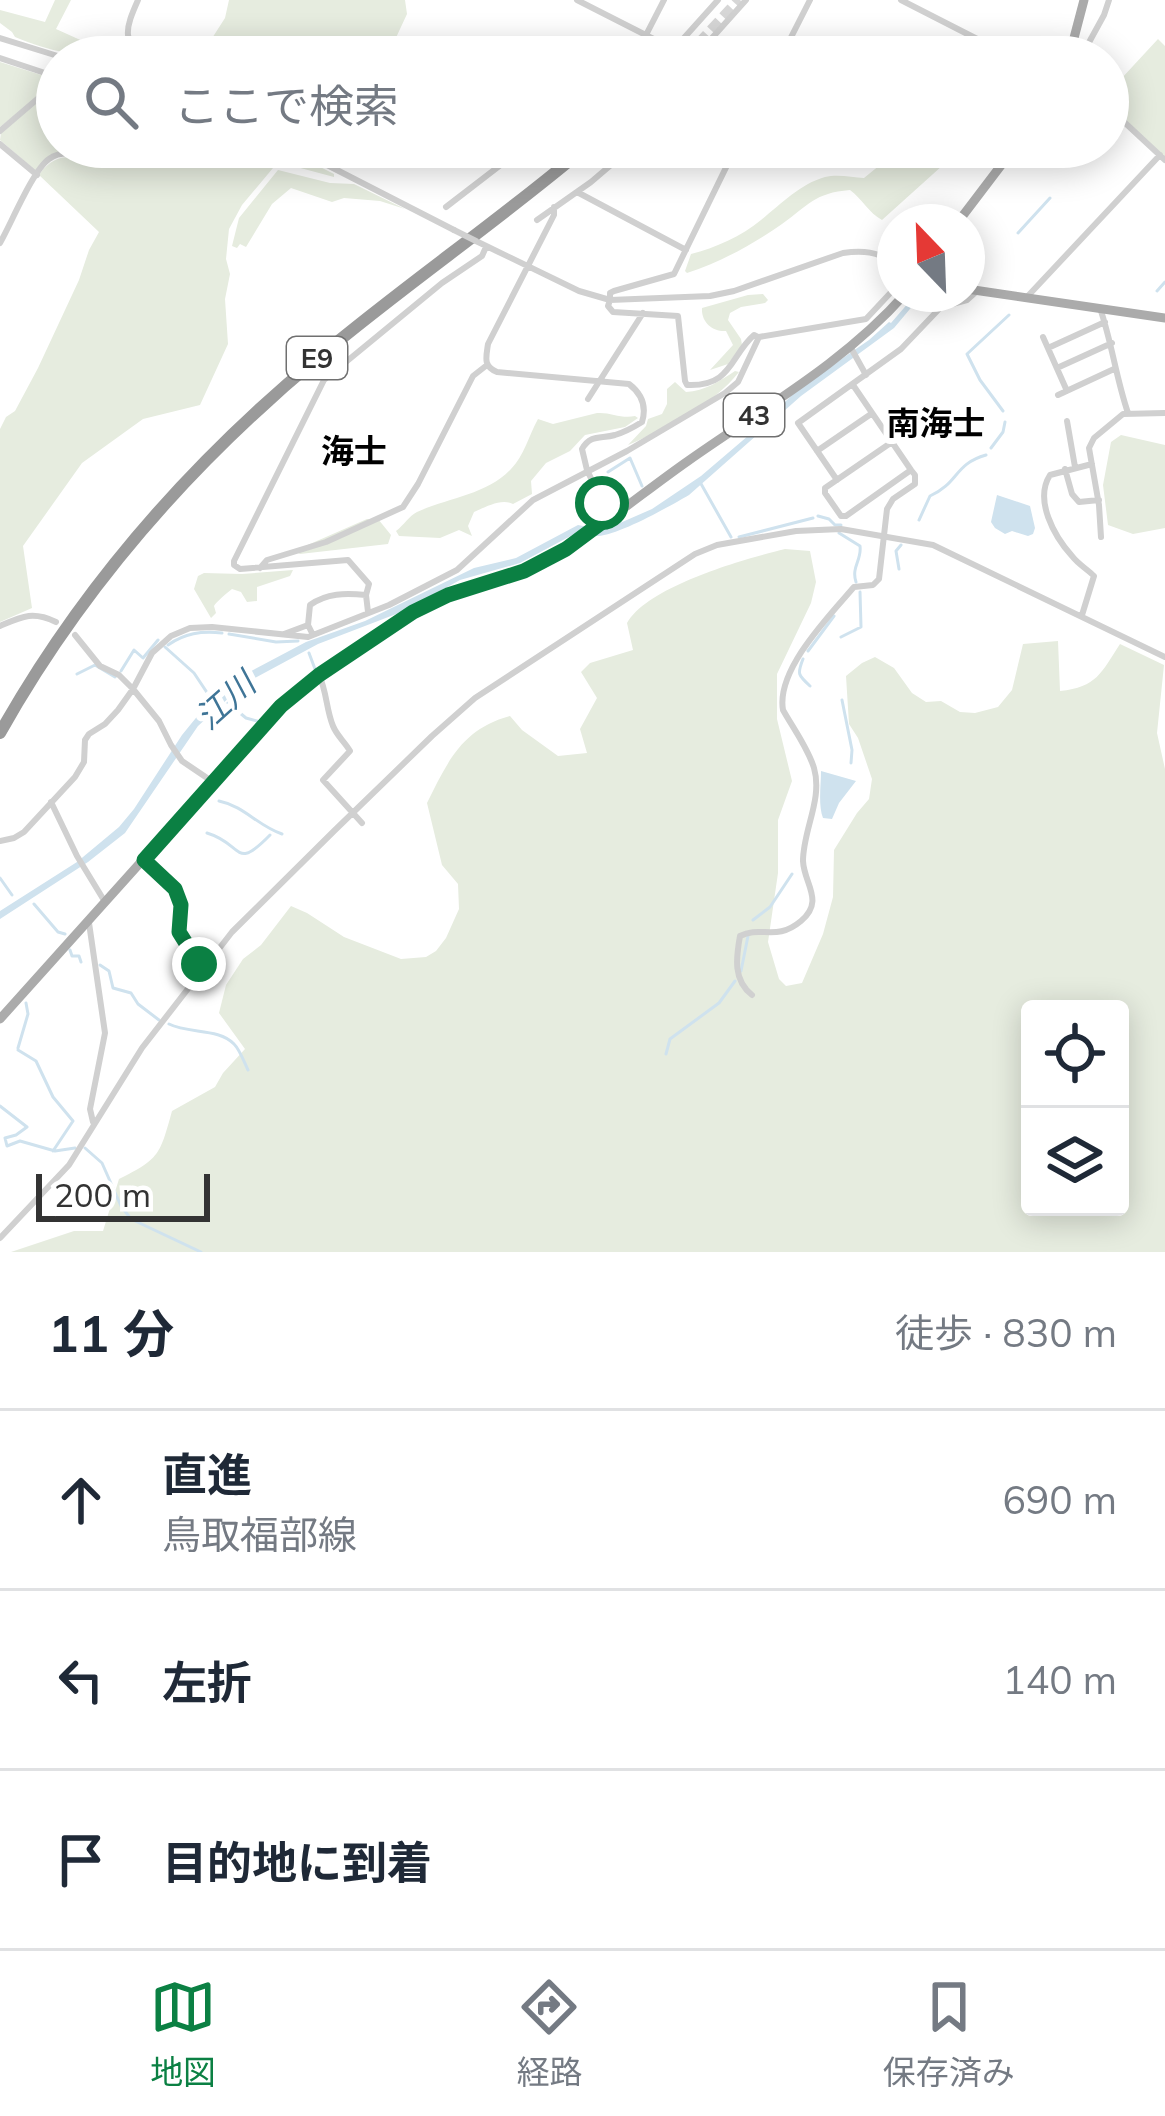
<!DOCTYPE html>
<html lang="ja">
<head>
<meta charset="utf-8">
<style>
  :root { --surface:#fff; --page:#f2f2f3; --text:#1f2937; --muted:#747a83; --line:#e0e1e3; --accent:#0b8043 }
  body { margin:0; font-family:Mulish,"Noto Sans JP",sans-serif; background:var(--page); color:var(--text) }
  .controls { position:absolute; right:36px; bottom:36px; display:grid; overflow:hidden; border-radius:12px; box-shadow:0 6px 30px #0003 }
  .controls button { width:108px; height:108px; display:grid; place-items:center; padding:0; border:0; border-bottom:3px solid var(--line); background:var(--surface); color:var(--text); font:60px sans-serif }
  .compass { position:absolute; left:877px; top:204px; width:108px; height:108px; border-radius:50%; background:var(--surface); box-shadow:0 6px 30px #0003; rotate:337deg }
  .scale { position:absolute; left:36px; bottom:30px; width:174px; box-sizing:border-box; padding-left:12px; border:6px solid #333; border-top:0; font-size:33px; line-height:42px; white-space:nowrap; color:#333; -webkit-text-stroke:9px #fff; paint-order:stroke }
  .stop { position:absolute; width:36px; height:36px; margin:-27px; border:9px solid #0b8043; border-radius:50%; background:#fff }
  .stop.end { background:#0b8043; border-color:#fff; box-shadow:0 3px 12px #0008 }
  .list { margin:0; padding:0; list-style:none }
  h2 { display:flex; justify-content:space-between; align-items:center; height:156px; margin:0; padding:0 48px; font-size:51px }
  h2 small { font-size:39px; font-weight:400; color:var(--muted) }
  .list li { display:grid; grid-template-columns:78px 1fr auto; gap:36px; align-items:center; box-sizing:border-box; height:180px; padding:0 48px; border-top:3px solid var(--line) }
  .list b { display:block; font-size:45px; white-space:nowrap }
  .list p { margin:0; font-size:39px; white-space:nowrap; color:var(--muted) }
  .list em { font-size:39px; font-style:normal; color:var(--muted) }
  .icon { flex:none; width:66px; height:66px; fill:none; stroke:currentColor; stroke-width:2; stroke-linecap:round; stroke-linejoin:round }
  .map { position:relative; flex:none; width:1165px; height:1252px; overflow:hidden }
  .search { position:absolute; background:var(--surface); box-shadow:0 6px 30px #0003; left:36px; right:36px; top:36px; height:132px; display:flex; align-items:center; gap:30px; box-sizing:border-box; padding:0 42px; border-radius:66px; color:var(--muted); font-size:45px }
  .sheet { height:696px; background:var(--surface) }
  nav { display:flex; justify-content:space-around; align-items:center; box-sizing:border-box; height:168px; border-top:3px solid var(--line); background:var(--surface); font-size:33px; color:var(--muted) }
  nav a { display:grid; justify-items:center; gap:6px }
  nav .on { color:var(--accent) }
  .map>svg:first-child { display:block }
  .green { fill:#e6ecdf; fill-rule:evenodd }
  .water { fill:#cfe2ee }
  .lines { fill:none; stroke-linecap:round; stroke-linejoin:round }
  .stream { stroke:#cfe2ee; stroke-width:3 }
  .highway-tunnel { stroke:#d6d6d6; stroke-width:12; stroke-dasharray:12 6; stroke-linecap:butt }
  .minor { stroke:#d0d0d0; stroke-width:6 }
  .major { stroke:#ababab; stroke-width:9 }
  .highway { stroke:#9a9a9a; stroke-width:12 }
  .minor-bridge { stroke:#d0d0d0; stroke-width:6 }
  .route { stroke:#0b8043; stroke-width:15 }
  .labels { text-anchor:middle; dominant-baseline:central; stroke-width:12; stroke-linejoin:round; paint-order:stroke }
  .shield { fill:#fff; stroke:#707070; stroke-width:3 }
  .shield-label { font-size:27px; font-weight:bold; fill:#333 }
  .neighbourhood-label { font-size:33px; font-weight:bold; fill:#000; stroke:#fff }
  .water-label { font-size:33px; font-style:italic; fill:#3f7597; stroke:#fff }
</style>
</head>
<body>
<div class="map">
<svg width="1165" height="1252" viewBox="0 0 1165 1252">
  <rect width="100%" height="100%" fill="#fff"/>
  <path class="green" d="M55 0H71L56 29 118 57C78 57 52 52 15 37L12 32 0 23V10L45 22Z
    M229 0H405L407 14 387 57H200L225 18Z
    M1158 39 1165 46V158L1108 104V93Z
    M0 62 54 79 56 83 0 127Z
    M35 103 57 118V147H130C97 171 62 132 36 171L0 140 1 132Z
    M135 147H281L334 174V177L278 162 242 205 229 229 226 259 230 274 225 299 228 344 200 405 143 419 82 463 23 546 32 608 0 622V429L6 417 15 411 38 368 79 280 89 250 99 232 39 175C68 132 104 185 135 147Z
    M902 147H963L882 220C869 213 862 199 850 190 814 193 809 205 782 224 753 244 721 262 687 273L685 271 691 254C715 248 742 236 761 220 781 204 800 184 825 177 837 174 852 177 864 178Z
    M278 170 330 183 354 184 405 209 380 201 344 198 332 202 291 188 272 204 246 247 240 244 237 248 232 246 239 218Z
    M763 294 768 300 765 303 741 307 730 313 728 320 741 339 742 345 728 364 710 370 733 345 726 331C713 332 701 322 702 308L748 295Z
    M735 371 739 372C713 405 666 429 628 445L646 426 648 419 662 414 667 404V389L675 382 686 392C705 391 720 381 735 371Z
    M597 413C611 412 621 419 635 416L638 418 625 427 585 435 570 451 546 463 531 481 532 494 513 504C501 498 486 507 474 512L468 526 472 536 459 530 440 538 399 536 396 531C404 525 409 516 417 512 447 498 487 495 511 469 524 456 529 435 538 419L553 424Z
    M1121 435 1165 445V528L1133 534 1108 525 1103 485 1111 442Z
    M367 519H378L391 535 388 544 300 554 294 551Z
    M785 549 810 551 816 582 811 603 777 674V719L792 781 778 820V873L768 942 779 979 786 986 802 983 823 934 833 897 834 850 857 813 869 799 872 779 858 738 849 724 846 676 862 663 875 657 894 668 912 693 926 702 941 701 960 712 975 713 998 707 1012 690 1023 644 1058 641 1060 691C1097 687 1101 673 1120 644L1164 665 1157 733 1165 769V1252H11L74 1231H103L119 1179C160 1159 160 1154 172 1111L215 1087 223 1073 245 1049 219 1013 226 985 243 959 261 945 291 906 307 913 344 937 401 959 426 957 436 951 446 938 459 909 458 884 442 865 427 803C448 761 462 729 510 716L522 730 558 756 587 753 580 729 597 698 581 672 590 663 633 650 627 623C648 586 744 559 785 549ZM1030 1009H1120V1207H1030Z
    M293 570 290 576 257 587V601L247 602 241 592 232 589C227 593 216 602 214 606L216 613 211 618 194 589 198 576 204 573 242 574Z"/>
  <path class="water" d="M916 294 920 297 894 328 801 396 689 495C670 506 619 535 598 536 591 536 585 534 578 532L520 563 460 580 404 611 318 644 244 684 198 726 125 833 88 862 0 919V911L77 862 119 827 134 809 182 735 204 708 240 677 306 642 365 621 474 568 516 558 578 525 604 530 652 509 701 476 769 418 798 389 869 340 889 322 891 323Z
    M997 495 1030 506 1035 528 1033 534 1028 536 1012 531 1005 534 995 528 991 522Z
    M821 771 856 781 839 803 832 819 823 818C818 805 821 785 821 771Z"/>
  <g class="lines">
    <path class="stream" d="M1022 166 1035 147
      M1018 233 1050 198
      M1157 291 1165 282
      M1003 411 980 380 967 354 1009 315
      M991 448 1003 432 1005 422
      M608 472 630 458 642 486
      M700 482 731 537
      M818 516 829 519 835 525H841
      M919 520 930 496C959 483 954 464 986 455
      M839 533 860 546C862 560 851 567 856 582
      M739 537 813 518
      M899 569 896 551 901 545
      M229 634 276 642 298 641
      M841 637 861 627 860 592
      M168 645C185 633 201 631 222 633
      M165 647 194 673 210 697
      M808 651 834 616
      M309 653 315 669
      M803 659C797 674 798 675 810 686
      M121 671 134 650 143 658 158 640
      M77 674 95 665 115 677
      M842 700 852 750 851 763
      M228 703 246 718 257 721
      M219 801C244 806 258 826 282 834
      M207 833C244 844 234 872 270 835
      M0 878 12 895
      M34 904 58 932 65 934
      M753 920 770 907 792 874
      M70 950 72 956H79L81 962
      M100 965 109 971 113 988 131 993 138 1004 159 1020
      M741 971 748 936
      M169 1024C189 1034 219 1028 234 1044 240 1050 244 1062 248 1070
      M18 1048 28 1014 26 1003
      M18 1050 36 1061 53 1097 73 1121 53 1151
      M666 1054 670 1039 719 1003 735 981
      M0 1106 27 1127 16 1135 5 1138 7 1146 20 1141 55 1151 75 1148
      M85 1148 102 1163 121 1206 131 1219 201 1252"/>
    <path class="highway-tunnel" d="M687 57 740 0"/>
    <path class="minor" d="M138 0C126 27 118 47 154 57
      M577 0 689 57
      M901 0 987 44 1022 57
      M0 38 61 57
      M674 49 718 0
      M628 57 646 35 664 0
      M695 57 746 0
      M781 57 810 0
      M1081 57 1104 15 1109 0
      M0 58 57 77
      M1108 107 1165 160
      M0 131 42 95 57 88
      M0 144 37 175
      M292 147 454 230
      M486 147 509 159
      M577 192 686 250
      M446 207 524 147
      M554 207V215L488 344C486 358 483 366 497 372L629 384C642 394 647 406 642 422 634 427 625 432 615 435 600 439 591 434 582 449L587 470 609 516
      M537 220 591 182 632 147
      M476 241 579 291 610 300 710 296 734 291 843 253C864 250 876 252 895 262
      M0 243C11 224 33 170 49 159 74 141 108 174 133 147
      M895 269V273
      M1026 298 1160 155
      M610 300 608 306 613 312 678 316 685 381 687 385C732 387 730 356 754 335L758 337
      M610 300V293L614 291 674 274 736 147
      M1100 308C1112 343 1116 378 1128 413
      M1043 337 1067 391
      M851 348 866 375
      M1048 348 1105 322
      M1057 368 1112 343
      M853 385 911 470 846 516H841L825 493V488L892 442
      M1058 395 1114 369
      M588 399 643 313
      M1067 421 1075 467
      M817 451 871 414
      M1065 469 1072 494 1079 502 1099 500
      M837 480 798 423 901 349 941 307 967 300 977 291
      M1101 537 1099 505 1089 448 1094 438 1123 414 1165 413
      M260 568 267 560 326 542 403 507 418 484 473 376 487 365
      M368 612 366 595 369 584 348 560 240 569 234 565V561L324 380 442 283 482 256 486 247
      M1082 615 1094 576C1087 569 1078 564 1072 556 1054 536 1034 500 1050 475L1092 464
      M0 626C23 616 33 611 56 622
      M284 634 308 625
      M75 635 100 666 119 675 133 689 159 721 171 745 182 761 213 782
      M313 635 308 625 310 605C327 593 345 593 366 595
      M319 675C327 692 326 709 333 726 337 736 345 742 350 751L323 780 362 823
      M51 802 77 856 105 902
      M0 841 14 838 24 832 75 777 84 762 85 740 89 734 105 724 118 710 133 689 152 653 171 636 190 628 212 627 308 637 389 605 457 570 533 500 627 451 725 393 738 382 759 337 866 319 895 288
      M144 860 175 889 181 905 179 932 203 969
      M89 923 105 1033 90 1109 93 1122
      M752 995C733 980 736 958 740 936 761 925 776 942 801 921 825 901 804 884 803 861 803 830 823 799 814 768 808 748 793 728 783 710 776 670 829 616 854 587L873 585 879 579 887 509 893 499 915 484V475L911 470
      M0 1238 69 1165 142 1048 232 932 334 831 432 736 475 698 695 554 717 545 796 531 841 529 933 545 1165 657"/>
    <path class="major" d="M1069 57 1084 0
      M958 222 1015 147
      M967 289 1165 318
      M0 1019 281 706 296 693C341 658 390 621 442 598 476 584 512 578 545 560 593 535 642 493 688 461 763 408 844 363 905 294"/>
    <path class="highway" d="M0 733C82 587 191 463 319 357 406 284 500 220 586 147"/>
    <path class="minor-bridge" d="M454 230 476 241"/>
  </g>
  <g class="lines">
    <path class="route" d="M199 964 179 932 181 905 175 889 144 860 281 706 319 675 413 612 448 595 524 571 566 549 609 517 602 503"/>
  </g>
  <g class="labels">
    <g class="shield">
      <rect x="287" y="337" width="60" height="42" rx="9"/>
      <rect x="724" y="394" width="60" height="42" rx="9"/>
    </g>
    <g class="shield-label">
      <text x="317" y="358">E9</text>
      <text x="754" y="415">43</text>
    </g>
    <g class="neighbourhood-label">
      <text x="936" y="422">南海士</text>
      <text x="354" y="450">海士</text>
    </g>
    <g class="water-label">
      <text transform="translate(225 700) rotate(-42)">江川</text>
    </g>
  </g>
</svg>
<div class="controls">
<button><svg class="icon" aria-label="locate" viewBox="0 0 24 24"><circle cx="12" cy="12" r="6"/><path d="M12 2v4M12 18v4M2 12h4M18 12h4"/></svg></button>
<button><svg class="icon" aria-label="layers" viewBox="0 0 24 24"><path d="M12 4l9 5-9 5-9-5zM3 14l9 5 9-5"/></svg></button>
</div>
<svg class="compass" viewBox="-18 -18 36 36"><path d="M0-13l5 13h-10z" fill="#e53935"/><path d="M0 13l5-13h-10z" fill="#747a83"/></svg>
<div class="scale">200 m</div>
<div class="stop" style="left:602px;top:503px"></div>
<div class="stop end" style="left:199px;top:964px"></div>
<div class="search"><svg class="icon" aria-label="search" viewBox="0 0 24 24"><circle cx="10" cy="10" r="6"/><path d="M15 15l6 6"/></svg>ここで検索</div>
</div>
<section class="sheet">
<h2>11 分<small>徒歩 · 830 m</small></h2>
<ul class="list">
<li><svg class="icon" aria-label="ahead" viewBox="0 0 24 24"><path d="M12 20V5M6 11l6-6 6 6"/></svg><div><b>直進</b><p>鳥取福部線</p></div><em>690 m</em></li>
<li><svg class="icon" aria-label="left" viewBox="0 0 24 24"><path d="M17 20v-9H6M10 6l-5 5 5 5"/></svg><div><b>左折</b></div><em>140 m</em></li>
<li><svg class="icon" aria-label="arrive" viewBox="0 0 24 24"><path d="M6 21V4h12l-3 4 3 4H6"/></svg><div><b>目的地に到着</b></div></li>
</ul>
</section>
<nav>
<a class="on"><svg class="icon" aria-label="map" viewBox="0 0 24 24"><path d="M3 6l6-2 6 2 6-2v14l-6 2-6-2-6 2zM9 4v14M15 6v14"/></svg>地図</a>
<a><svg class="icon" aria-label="directions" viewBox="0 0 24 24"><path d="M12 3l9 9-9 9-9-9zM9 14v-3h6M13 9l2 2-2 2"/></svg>経路</a>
<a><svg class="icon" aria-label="saved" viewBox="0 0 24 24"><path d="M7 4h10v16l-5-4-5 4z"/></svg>保存済み</a>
</nav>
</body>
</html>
